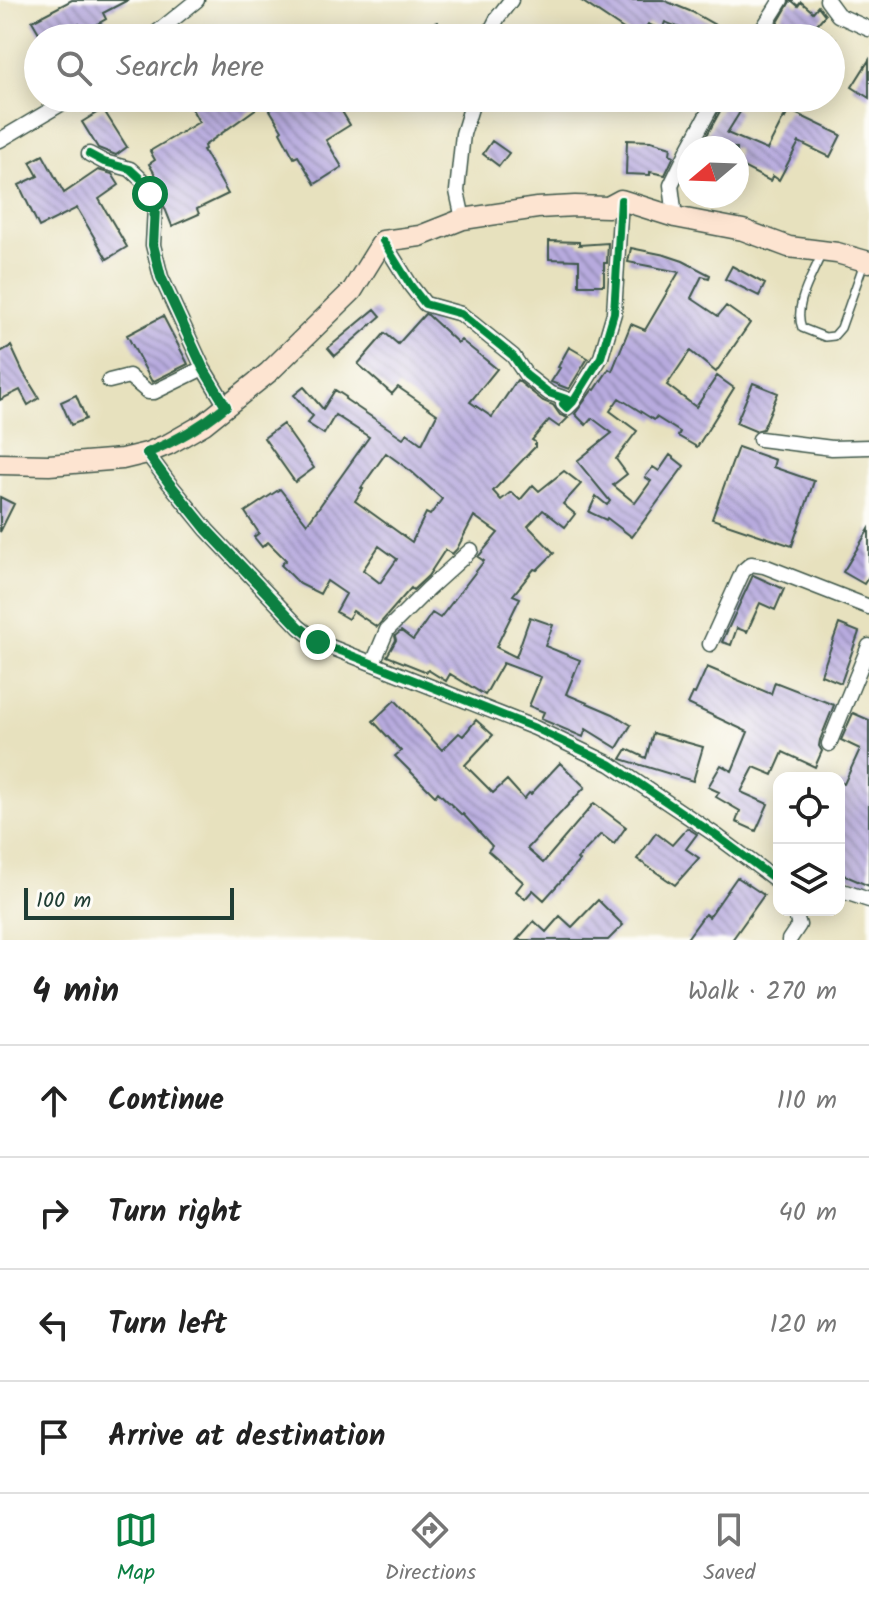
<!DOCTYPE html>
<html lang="en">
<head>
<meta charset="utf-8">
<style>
  :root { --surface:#fff; --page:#f6f6f6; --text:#222; --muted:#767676; --line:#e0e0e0; --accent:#0b8043 }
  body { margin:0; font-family:Kalam,sans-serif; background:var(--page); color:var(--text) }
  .controls { position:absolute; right:24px; bottom:24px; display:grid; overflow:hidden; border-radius:16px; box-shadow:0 4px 20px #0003 }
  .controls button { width:72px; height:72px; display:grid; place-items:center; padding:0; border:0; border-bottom:2px solid var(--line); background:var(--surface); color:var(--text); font:40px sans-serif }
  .compass { position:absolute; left:677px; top:136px; width:72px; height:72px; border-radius:50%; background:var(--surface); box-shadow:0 4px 20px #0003; rotate:251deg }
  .scale { position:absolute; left:24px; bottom:20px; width:210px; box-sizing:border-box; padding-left:8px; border:4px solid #1f3d34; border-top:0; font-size:22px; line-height:28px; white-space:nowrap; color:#1f3d34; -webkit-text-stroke:6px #fdfcf7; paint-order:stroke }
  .stop { position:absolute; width:24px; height:24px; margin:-18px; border:6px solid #0b8043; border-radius:50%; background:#fff }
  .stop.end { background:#0b8043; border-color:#fff; box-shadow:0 2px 8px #0008 }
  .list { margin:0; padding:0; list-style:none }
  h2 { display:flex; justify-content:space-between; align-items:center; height:104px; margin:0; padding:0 32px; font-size:34px }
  h2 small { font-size:26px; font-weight:400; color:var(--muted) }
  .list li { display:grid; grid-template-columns:52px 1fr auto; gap:24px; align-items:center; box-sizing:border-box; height:112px; padding:0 32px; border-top:2px solid var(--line) }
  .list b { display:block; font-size:30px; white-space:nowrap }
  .list em { font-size:26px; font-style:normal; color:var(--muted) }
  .icon { flex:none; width:44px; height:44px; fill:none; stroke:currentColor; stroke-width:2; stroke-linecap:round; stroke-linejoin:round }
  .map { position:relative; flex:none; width:869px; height:940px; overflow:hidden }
  .search { position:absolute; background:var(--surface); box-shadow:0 4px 20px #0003; left:24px; right:24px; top:24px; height:88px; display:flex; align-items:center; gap:20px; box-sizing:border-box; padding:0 28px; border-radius:44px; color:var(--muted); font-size:30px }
  .sheet { height:552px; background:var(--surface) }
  nav { display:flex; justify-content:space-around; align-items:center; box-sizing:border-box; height:112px; border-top:2px solid var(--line); background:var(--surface); font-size:22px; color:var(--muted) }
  nav a { display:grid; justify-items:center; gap:4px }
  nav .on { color:var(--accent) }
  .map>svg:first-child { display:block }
  .building { fill:url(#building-back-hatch); fill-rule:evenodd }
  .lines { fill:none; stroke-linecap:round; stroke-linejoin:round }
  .lane-casing { stroke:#3d5649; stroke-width:10 }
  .street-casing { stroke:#3d5649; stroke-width:17 }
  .secondary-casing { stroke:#3d5649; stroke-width:23 }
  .lane { stroke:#fff; stroke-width:7 }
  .street { stroke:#fff; stroke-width:14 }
  .secondary { stroke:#fde4d1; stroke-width:20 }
  .cycleway-casing { stroke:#fdfcf7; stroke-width:13 }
  .cycleway { stroke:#00873e; stroke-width:8 }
  .route { stroke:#0b8043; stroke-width:10 }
</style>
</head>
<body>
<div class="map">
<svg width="869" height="940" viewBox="0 0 869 940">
  <defs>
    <pattern id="building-back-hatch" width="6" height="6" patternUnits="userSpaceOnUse" patternTransform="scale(2)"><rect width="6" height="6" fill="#b7aade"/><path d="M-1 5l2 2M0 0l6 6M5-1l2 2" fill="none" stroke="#948cb5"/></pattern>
  </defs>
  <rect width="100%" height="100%" fill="#fdfcf7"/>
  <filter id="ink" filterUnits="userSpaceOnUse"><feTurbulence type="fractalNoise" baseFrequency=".0125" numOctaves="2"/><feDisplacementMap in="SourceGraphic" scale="16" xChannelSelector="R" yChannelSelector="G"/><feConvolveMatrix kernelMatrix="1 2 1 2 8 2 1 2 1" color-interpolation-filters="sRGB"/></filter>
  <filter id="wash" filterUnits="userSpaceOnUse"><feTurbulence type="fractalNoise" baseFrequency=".006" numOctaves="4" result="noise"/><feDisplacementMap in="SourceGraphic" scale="32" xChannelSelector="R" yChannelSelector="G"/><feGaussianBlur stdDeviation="1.8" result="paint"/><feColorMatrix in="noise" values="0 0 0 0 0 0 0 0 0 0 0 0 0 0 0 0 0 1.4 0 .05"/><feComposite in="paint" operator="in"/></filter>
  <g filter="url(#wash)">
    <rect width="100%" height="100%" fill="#e7e1be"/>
    <g id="blocks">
      <path class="building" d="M72 0H128L103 13 106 19 83 32 79 24 53 38H42L32 21Z
        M580 0H663L692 12 738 38H705L665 22 662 30 648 24 639 38H637Z
        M791 0 798 6 801 2 813 12 818 6 825 15 817 24 834 38H773L770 36Z
        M438 22 442 38H392L391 34Z
        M869 60V98L852 87Z
        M186 98H256L261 105 204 146 205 149 203 150 228 194 197 209 199 214 172 226 155 183 159 181 149 164 155 160 150 151 199 122Z
        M288 98H334L350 125 326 140 342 167 315 184 298 156 294 158 280 132 282 130 270 110Z
        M725 102 740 112 727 133 767 150 784 117 785 118 789 110 841 135 830 157 799 142 779 180 773 176 770 181 737 164V148H700Z
        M103 109 127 147 116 155 98 148 82 122Z
        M627 140 651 141 671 147 670 154 674 156 665 175 650 172V175L626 174Z
        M492 141 509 153 499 166 483 154Z
        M43 155 64 193 98 170 112 174 119 185 99 199 127 247 107 259 77 208 39 227 19 185 38 176 30 162Z
        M549 241 579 242V245L608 243 607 263H604V285H579V260L549 259Z
        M631 248 665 255 683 261 710 275 709 278 702 276 691 298 718 316 726 306 750 323 716 372 690 351 667 385 696 407 717 376 734 388 697 447 678 436 680 432 656 417 654 420 619 398 610 411 637 431 616 459 627 474 613 485 635 503 651 481 645 477 653 467 659 471 670 455 684 466 632 537 607 518 606 520 589 512 596 496 607 505 610 501 577 461 612 433 592 418 586 425 575 414 593 389 595 390 609 369 612 371 631 324 645 330 679 272 628 262Z
        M732 266 765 284 759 296 725 279Z
        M375 309 381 316 335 356 328 348Z
        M425 314 428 315 458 343 461 340 497 369 470 402 492 417 517 380 543 401 553 405 560 415 568 418 559 427 549 420 532 440 535 442V447L493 491 501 500 511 492 520 500 533 485 539 491 564 471 581 484 563 504 575 514 565 527 543 510 528 526 554 553 537 570 534 569 513 595 520 598 496 647 516 657 530 617 553 625 545 646 580 660 566 694 613 714 631 725 617 748 586 729 583 737 541 719 544 712 529 706 541 677 503 663 485 695 450 674 446 681 428 670 427 672 387 656 396 640 395 636 401 631 413 640 432 613 440 618 484 561 478 557 498 533 474 516 457 549 452 554 445 550 428 576 413 590 411 588 377 627 353 611 348 619 336 612 346 594 327 581 320 594 300 584 281 565 286 560 268 542 262 547 254 537 259 533 245 512 280 489 307 524 369 437 335 415 324 434 307 423 313 416 294 395 304 387 323 409 335 390 346 397 345 399 403 438 407 433 422 444 437 414 398 387 392 394 358 364 385 333 398 344ZM386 453 412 472 442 499 430 515 426 513 412 542 355 501 363 489 361 488ZM379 546 397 559 380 583 363 570Z
        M163 316 188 364 152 382 127 335Z
        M11 346 23 372 39 398 28 405 20 390 0 400V352Z
        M569 347 588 358 569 389 551 382 560 368 558 367Z
        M753 383 778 393 763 429 755 431 736 423Z
        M76 395 86 419 71 425 61 402Z
        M283 424 314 468 295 482 264 438Z
        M738 447 775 460 773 467 814 481 792 546 712 519Z
        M0 497 14 504 0 532Z
        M869 529V576L864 584 843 572Z
        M753 575 784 589 775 610 760 603 747 632 737 628 731 645 722 642Z
        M839 624 859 632 841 683 821 675Z
        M707 667 771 694 775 682 834 705 820 740 819 746 822 751 815 767 783 752 773 775 754 767 741 792 768 804 756 831 736 822 740 811 716 797 719 792 708 787 721 765 732 771 748 732 688 704 693 693 695 694Z
        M395 700 442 750 459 733 463 736 476 720 493 735 465 765 493 793 507 780 524 799 529 793 531 794 560 763 585 787 527 849 543 863 594 803 626 827 614 844 601 834 577 859 579 861 544 900 533 890 525 899 516 891 523 882 488 851 492 846 463 814 462 815 438 792 435 796 395 756 401 751 373 721Z
        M853 713 869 720V886L839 873V782L844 784 860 749 841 740Z
        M653 733 703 747 693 781 621 759 627 749 646 758Z
        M687 828 697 834 686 849 699 858 675 885 637 859 656 833 672 845Z
        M737 877 764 895 732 940H686L705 914 709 917Z
        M598 900 623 925 608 940H517L534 921 546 932 560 916 572 927Z"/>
    </g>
  </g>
  <g filter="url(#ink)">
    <use href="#blocks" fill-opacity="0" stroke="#3d5649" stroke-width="2"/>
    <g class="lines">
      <defs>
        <path id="lane" d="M821 255C812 277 793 305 802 328L825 337 834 336 841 328 864 263"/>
        <path id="street" d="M827 0 838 15 869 29
          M150 38 197 0
          M487 38 498 17 511 0
          M757 38 781 0
          M0 140 71 98
          M689 148 716 98
          M89 154 104 162 130 169 143 181 155 207 153 245 161 277 203 368 226 406
          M675 217 671 185 689 148
          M463 219 457 191 463 134 474 98
          M383 241 411 286 425 304 461 314 513 356 526 375 549 393 569 400 563 404 567 408 573 402 601 357 614 313 621 200
          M109 381 129 376 148 392H154L203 368
          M760 439 832 448 869 447
          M147 453 169 483 207 530 299 627 318 642 535 728 610 764 717 836 776 880 779 885
          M710 644 743 571 751 564 764 566 869 607
          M373 663 387 630 428 589 471 550
          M829 744 869 646
          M839 890 869 900
          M789 940 799 925 794 910"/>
        <path id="secondary" d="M0 464 49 465 122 459 147 453 169 444 204 424 269 372 352 291 383 241 420 236 463 219 537 208 575 206 608 207 621 200 675 217 743 230 789 247 837 253 869 262"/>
      </defs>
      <use href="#lane" class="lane-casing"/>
      <use href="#street" class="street-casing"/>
      <use href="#secondary" class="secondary-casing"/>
      <use href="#lane" class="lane"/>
      <use href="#street" class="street"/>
      <use href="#secondary" class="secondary"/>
      <defs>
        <path id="cycleway" d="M89 154 104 162 130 169 143 181 155 207 153 245 161 277 203 368 226 406
          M383 241 411 286 425 304 461 314 513 356 526 375 549 393 569 400 563 404 567 408 573 402 601 357 614 313 621 200
          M147 453 169 483 207 530 299 627 318 642 535 728 610 764 717 836 776 880 779 885"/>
      </defs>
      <use href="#cycleway" class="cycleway-casing"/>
      <use href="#cycleway" class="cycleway"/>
    </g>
  </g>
  <g class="lines" filter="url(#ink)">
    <path class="route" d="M150 194 155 207 153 245 161 277 203 368 226 406C202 426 176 441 147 453L169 483 207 530 299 627 318 642"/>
  </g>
</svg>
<div class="controls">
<button><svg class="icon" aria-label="locate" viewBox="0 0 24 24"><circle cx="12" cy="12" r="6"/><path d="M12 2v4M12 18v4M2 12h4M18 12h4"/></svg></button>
<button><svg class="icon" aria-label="layers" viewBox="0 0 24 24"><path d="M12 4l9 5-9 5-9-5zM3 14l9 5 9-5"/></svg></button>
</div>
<svg class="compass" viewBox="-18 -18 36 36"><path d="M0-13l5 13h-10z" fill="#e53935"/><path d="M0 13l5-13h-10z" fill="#767676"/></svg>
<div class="scale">100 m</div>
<div class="stop" style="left:150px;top:194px"></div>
<div class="stop end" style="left:318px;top:642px"></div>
<div class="search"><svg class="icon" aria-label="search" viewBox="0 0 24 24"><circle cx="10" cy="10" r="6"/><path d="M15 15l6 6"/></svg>Search here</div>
</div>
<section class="sheet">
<h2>4 min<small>Walk · 270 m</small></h2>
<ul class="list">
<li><svg class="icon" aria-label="ahead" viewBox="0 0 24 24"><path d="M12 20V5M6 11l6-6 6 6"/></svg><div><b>Continue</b></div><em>110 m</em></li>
<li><svg class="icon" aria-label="right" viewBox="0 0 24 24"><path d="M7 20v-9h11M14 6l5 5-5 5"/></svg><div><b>Turn right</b></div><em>40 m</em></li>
<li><svg class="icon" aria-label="left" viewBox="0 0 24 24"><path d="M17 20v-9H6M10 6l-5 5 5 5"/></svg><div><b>Turn left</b></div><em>120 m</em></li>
<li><svg class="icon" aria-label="arrive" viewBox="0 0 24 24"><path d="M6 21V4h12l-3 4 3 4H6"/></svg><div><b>Arrive at destination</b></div></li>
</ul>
</section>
<nav>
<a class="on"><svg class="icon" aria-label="map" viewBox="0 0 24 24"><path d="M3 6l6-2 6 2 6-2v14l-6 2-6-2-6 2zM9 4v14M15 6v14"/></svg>Map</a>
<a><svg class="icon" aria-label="directions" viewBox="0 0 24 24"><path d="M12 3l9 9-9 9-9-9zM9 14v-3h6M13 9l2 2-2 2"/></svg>Directions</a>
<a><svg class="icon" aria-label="saved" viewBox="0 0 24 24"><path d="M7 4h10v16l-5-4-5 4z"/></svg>Saved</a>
</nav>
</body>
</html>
